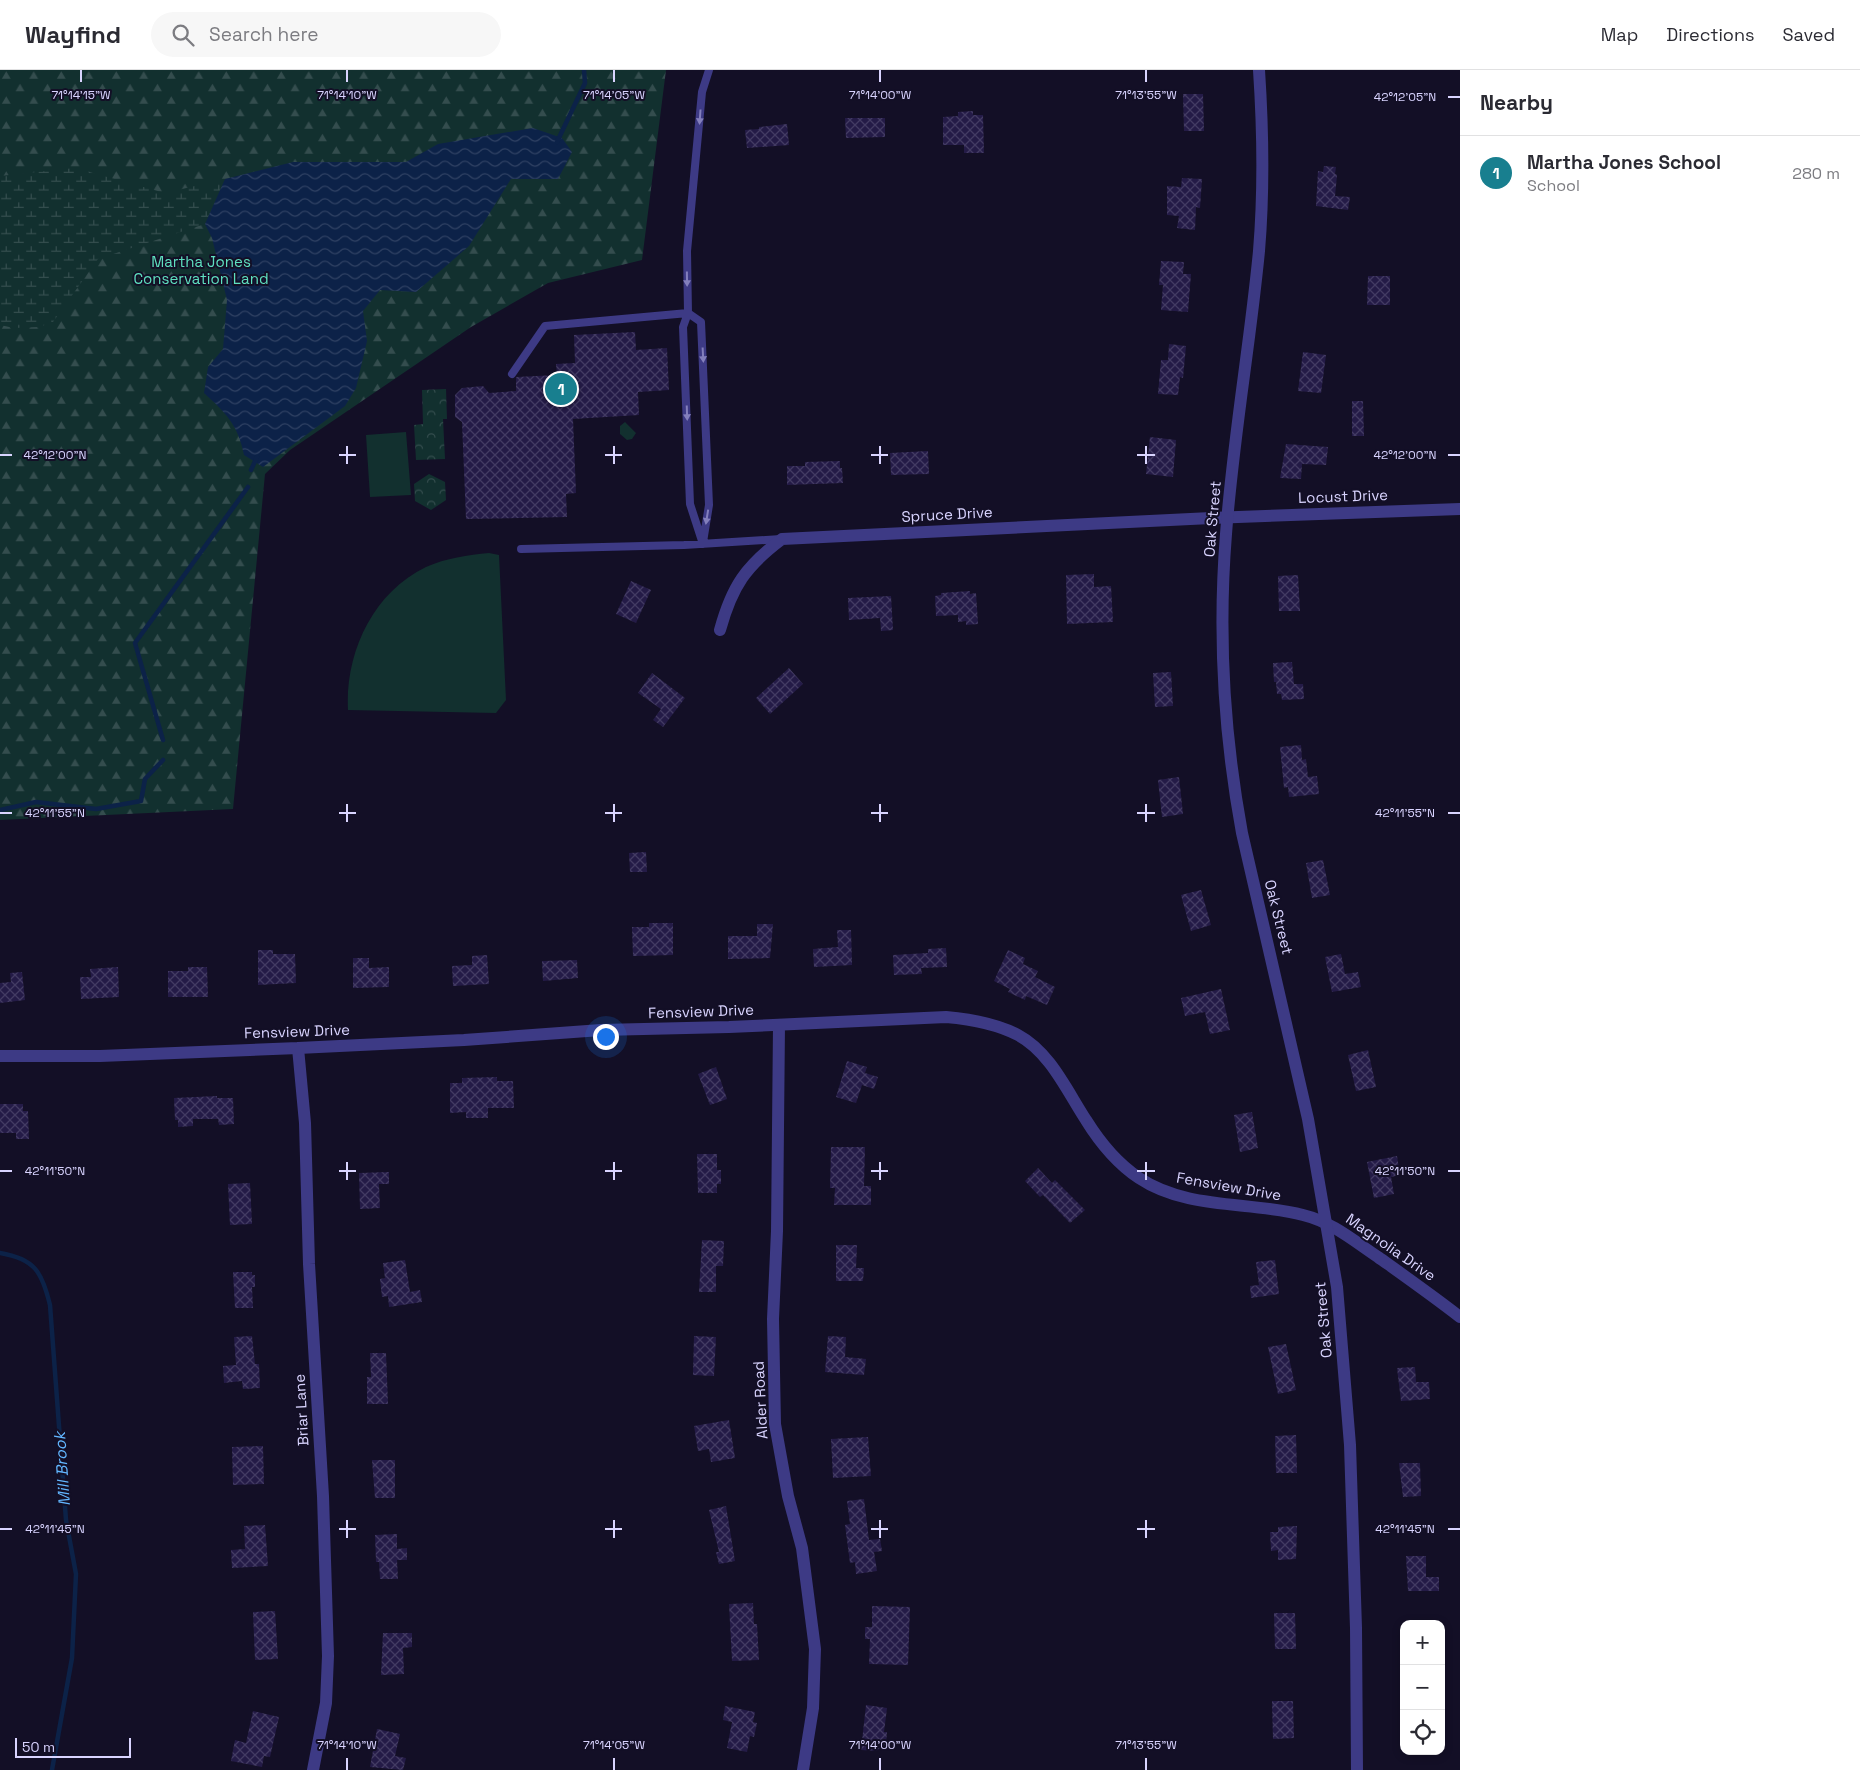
<!DOCTYPE html>
<html lang="en">
<head>
<meta charset="utf-8">
<style>
  :root { --surface:#fff; --page:#f7f7f7; --text:#2b2b33; --muted:#7c7c81; --line:#e1e1e2; --accent:#187f8f }
  body { margin:0; font-family:"Space Grotesk",sans-serif; background:var(--page); color:var(--text) }
  .controls { position:absolute; right:15px; bottom:15px; display:grid; overflow:hidden; border-radius:10px; box-shadow:0 2px 8px #0003 }
  .controls button { width:45px; height:45px; display:grid; place-items:center; padding:0; border:0; border-bottom:1px solid var(--line); background:var(--surface); color:var(--text); font:25px sans-serif }
  .scale { position:absolute; left:15px; bottom:12px; width:116px; box-sizing:border-box; padding-left:5px; border:2px solid #d9d4ff; border-top:0; font-size:14px; line-height:18px; white-space:nowrap; color:#d9d4ff; -webkit-text-stroke:4px #130f26; paint-order:stroke }
  .you { position:absolute; left:605px; top:966px; width:18px; height:18px; margin:-12px; border:4px solid #fff; border-radius:50%; background:#1a73e8; box-shadow:0 0 0 8px #1a73e833 }
  .badge { display:grid; place-items:center; width:32px; height:32px; border-radius:50%; background:var(--accent); color:#fff; font-size:16px; font-weight:700 }
  .pin { position:absolute; translate:-50% -50%; border:2px solid #fff; box-shadow:0 1px 5px #0006 }
  .list { margin:0; padding:0; list-style:none }
  h2 { display:flex; justify-content:space-between; align-items:center; height:65px; margin:0; padding:0 20px; font-size:21px }
  h2 small { font-size:16px; font-weight:400; color:var(--muted) }
  .list li { display:grid; grid-template-columns:32px 1fr auto; gap:15px; align-items:center; box-sizing:border-box; height:75px; padding:0 20px; border-top:1px solid var(--line) }
  .list b { display:block; font-size:19px; white-space:nowrap }
  .list p { margin:0; font-size:16px; white-space:nowrap; color:var(--muted) }
  .list em { font-size:16px; font-style:normal; color:var(--muted) }
  .icon { flex:none; width:28px; height:28px; fill:none; stroke:currentColor; stroke-width:2; stroke-linecap:round; stroke-linejoin:round }
  .map { position:relative; flex:none; width:1460px; height:1700px; overflow:hidden }
  header { display:flex; align-items:center; gap:30px; box-sizing:border-box; height:70px; padding:0 25px; background:var(--surface); border-bottom:1px solid var(--line) }
  header strong { font-size:24px }
  nav { display:flex; gap:28px; margin-inline-start:auto; font-size:18px }
  .search { width:350px; height:45px; background:var(--page); display:flex; align-items:center; gap:12px; box-sizing:border-box; padding:0 18px; border-radius:28px; color:var(--muted); font-size:19px }
  main { display:flex }
  aside { flex:1; background:var(--surface) }
  .map>svg:first-child { display:block }
  .forest { fill:url(#forest-firs) }
  .wetland { fill:url(#wetland-marsh) }
  .park { fill:url(#park-crowns) }
  .garden { fill:#12302f }
  .water { fill:url(#water-waves) }
  .lines { fill:none; stroke-linecap:round; stroke-linejoin:round }
  .stream { stroke:#0c2248; stroke-width:4.5 }
  .building { fill:url(#building-cross-hatch) }
  .service { stroke:#3d3a85; stroke-width:8 }
  .minor { stroke:#3d3a85; stroke-width:12 }
  .tertiary { stroke:#3d3a85; stroke-width:12 }
  .oneway { fill:#837fbc }
  .ticks { fill:none; stroke:#d9d4ff; stroke-width:2 }
  .labels { text-anchor:middle; dominant-baseline:central; stroke-width:4; stroke-linejoin:round; paint-order:stroke }
  .park-label { font-size:15px; fill:#5fe0c0; stroke:#130f26 }
  .street-label { font-size:15px; fill:#d9d4ff; stroke:#130f26 }
  .water-label { font-size:16px; font-style:italic; fill:#62b6ff; stroke:#130f26 }
  .ticks-label { font-size:12px; text-anchor:middle; fill:#d9d4ff; stroke:#130f26; stroke-width:4; stroke-linejoin:round; paint-order:stroke }
</style>
</head>
<body>
<header>
<strong>Wayfind</strong>
<div class="search"><svg class="icon" aria-label="search" viewBox="0 0 24 24"><circle cx="10" cy="10" r="6"/><path d="M15 15l6 6"/></svg>Search here</div>
<nav><a>Map</a><a>Directions</a><a>Saved</a></nav>
</header>
<main>
<div class="map">
<svg width="1460" height="1700" viewBox="0 0 1460 1700">
  <defs>
    <pattern id="forest-firs" width="22" height="20" patternUnits="userSpaceOnUse" patternTransform="scale(1.25)"><rect width="22" height="20" fill="#12302f"/><path d="M5 1l3.5 6h-7zM16 11l3.5 6h-7z" fill="#344d4e"/></pattern>
    <pattern id="wetland-marsh" width="20" height="14" patternUnits="userSpaceOnUse" patternTransform="scale(1.25)"><rect width="20" height="14" fill="#12302f"/><path d="M1 5h8M5 5V1M11 12h8M15 12V8" fill="none" stroke="#344d4e"/></pattern>
    <pattern id="park-crowns" width="20" height="18" patternUnits="userSpaceOnUse" patternTransform="scale(1.25)"><rect width="20" height="18" fill="#12302f"/><path d="M2 6a3 3 0 1 1 6 0M12 15a3 3 0 1 1 6 0" fill="none" stroke="#344d4e"/></pattern>
    <pattern id="water-waves" width="16" height="10" patternUnits="userSpaceOnUse" patternTransform="scale(1.25)"><rect width="16" height="10" fill="#0c2248"/><path d="M0 5q4-4 8 0t8 0" fill="none" stroke="#2f4163"/></pattern>
    <pattern id="building-cross-hatch" width="8" height="8" patternUnits="userSpaceOnUse" patternTransform="scale(1.25)"><rect width="8" height="8" fill="#241b47"/><path d="M0 0l8 8M0 8l8-8" fill="none" stroke="#433b63"/></pattern>
  </defs>
  <rect width="100%" height="100%" fill="#130f26"/>
  <path class="forest" d="M0 0H666L642 190 548 213 471 257 290 380 265 404 233 739 0 750Z"/>
  <path class="wetland" d="M75 98 165 123 225 109 205 154 98 189 53 252 39 257 14 258 0 255V106Z"/>
  <path class="park" d="M446 319 447 349H443L445 389 416 390 414 355 423 354 422 320Z
    M429 404 445 412 446 430 431 440 415 431 414 414Z"/>
  <path class="garden" d="M625 352 636 363 632 369 627 370 620 364V356Z
    M406 362 411 425 370 427 366 365Z
    M489 483 499 485 506 630 496 643 348 640C345 584 372 523 426 497 446 488 468 485 489 483Z"/>
  <path class="water" d="M533 58 562 68 572 82 558 109H511L469 176 416 222 380 220 363 241 367 271 356 318 345 336 263 397 244 385C238 355 226 343 204 323L208 297 223 279 227 230 212 168 205 154 225 109 293 92H406L438 74Z"/>
  <g class="lines">
    <path class="stream" d="M557 72 585 13 584 0
      M251 400 257 387
      M163 670 135 573 248 417
      M0 740 36 732 96 739 141 731 145 709 163 690
      M0 1183C35 1189 42 1202 50 1235L66 1450 76 1504 72 1588 52 1700"/>
  </g>
  <path class="building" d="M1183 24H1203L1204 61H1184Z
    M973 41V45H983L984 83H964V75H943V47L958 46V42Z
    M845 48H885V67L846 68Z
    M787 54 789 75 747 78 745 60 759 59V57Z
    M1324 96 1336 97 1335 104 1337 105 1335 126 1350 127 1348 140 1316 136 1318 101 1323 102Z
    M1182 108 1202 109 1200 138 1196 137 1195 160 1177 158 1179 146 1167 145V116L1181 117Z
    M1161 191 1184 192 1183 204H1191L1188 242 1161 240 1163 215H1159Z
    M1368 206H1390V235H1367Z
    M635 262 636 280 667 278 669 320 638 322 639 345 573 349 576 423 566 424 567 447 466 449 462 352 455 347V325L462 318 483 316 489 323 516 321V307L557 305 556 294 575 293 574 265Z
    M1169 274 1186 276 1183 308 1180 307 1178 325 1158 324 1161 290H1168Z
    M1303 282 1326 285 1321 323 1298 321Z
    M1352 331H1363L1364 366H1352Z
    M1150 367 1176 370 1173 407 1146 404Z
    M1286 374 1328 377 1326 395 1302 394 1301 409 1280 408Z
    M928 381 929 404 891 405 890 383Z
    M840 391V398H842L843 413 787 415V396H805V392Z
    M1094 504V517L1111 516 1113 552 1067 554 1066 505Z
    M1298 505 1300 541H1279L1278 506Z
    M631 511 651 520 636 553 616 544Z
    M970 521V524L976 523 978 554 966 555V551L958 552V545L936 546 935 526 941 525V523Z
    M891 526 893 560 881 561 880 548 849 550 848 528Z
    M1292 592 1294 614H1303L1304 629 1282 630 1281 624H1277L1276 612H1274L1273 593Z
    M789 598 803 614 770 644 756 628Z
    M1171 602 1173 636 1155 637 1153 603Z
    M652 603 685 628 663 657 653 650 661 639 638 623Z
    M1301 675 1302 690 1306 689 1308 707 1317 706 1319 724 1289 727 1288 717 1284 718 1280 677Z
    M1179 707 1183 744 1162 747 1158 710Z
    M646 782 647 802H630L629 783Z
    M1323 790 1330 825 1312 828 1306 793Z
    M1201 820 1211 855 1191 861 1181 825Z
    M649 853H673V885L633 886 632 857H649Z
    M757 854H773L770 888 728 889V866H757Z
    M837 860H851L852 895 814 897 813 879 838 877Z
    M946 878 947 897 921 898 922 904 894 905 893 885 928 883V879Z
    M258 880H273V884H295L296 913 258 915Z
    M1008 880 1025 888 1023 894 1038 901 1035 907 1055 917 1047 935 1026 926 1025 930 1008 922 1010 919 994 911Z
    M1341 884 1345 904 1358 902 1361 917 1332 922 1325 887Z
    M487 885 489 914 453 916 452 896 472 895V886Z
    M353 888H369V898L389 897V917L353 918Z
    M577 890 578 908 543 911 542 891Z
    M118 897 119 927 81 929 80 907H91L90 899Z
    M188 897H207L208 927H168V901H188Z
    M22 902 25 930 0 933V913L11 912 10 903Z
    M1221 919 1230 960 1210 964 1205 942 1185 946 1181 928Z
    M1368 980 1376 1017 1356 1021 1348 985Z
    M847 991 867 997 865 1003 878 1007 874 1019 862 1015 856 1033 836 1027Z
    M716 997 727 1029 710 1035 698 1004Z
    M497 1007V1011H513L514 1038H488V1048H466V1042L450 1043V1013H462V1008Z
    M217 1026V1028H233L234 1054 219 1055 218 1049H193V1056L178 1057V1050H175L174 1028Z
    M0 1034H23V1041H28L29 1069H16V1063H0Z
    M1252 1042 1258 1078 1240 1082 1234 1045Z
    M831 1077H865L864 1116H871V1135H834L835 1118H830Z
    M697 1084H717V1100H721V1114H717V1123H698Z
    M1397 1086 1400 1105 1391 1107 1394 1124 1374 1128 1367 1092Z
    M1038 1098 1052 1113 1055 1110 1085 1140 1070 1153 1043 1125 1040 1127 1025 1111Z
    M389 1102V1114H379L380 1138 360 1139 359 1103Z
    M250 1113 252 1154 230 1155 228 1114Z
    M702 1170 724 1171 723 1196H716V1222H699Z
    M836 1175H857L856 1198H864L863 1211H836Z
    M405 1190 410 1222 420 1220 422 1232 389 1237 388 1226 382 1227 380 1209 385 1208 383 1193Z
    M1275 1190 1279 1224 1251 1228 1250 1216 1259 1215 1256 1192Z
    M233 1202H252V1205H255V1217H252L253 1238H235Z
    M252 1266 255 1294H259L260 1318 243 1319 242 1311 224 1313 223 1296 236 1295 234 1267Z
    M694 1266 716 1267 714 1306 693 1305Z
    M828 1266 846 1267 845 1287 866 1289 864 1305 825 1302Z
    M1286 1274 1296 1320 1278 1324 1268 1277Z
    M370 1283H386L388 1334H367V1307H371Z
    M1415 1297 1416 1312H1429L1430 1329 1401 1331 1397 1298Z
    M729 1350 735 1388 711 1392 709 1379 698 1381 694 1356Z
    M1296 1365 1297 1403H1276L1275 1366Z
    M868 1367 871 1406 833 1408 831 1369Z
    M263 1376 264 1414 233 1415 232 1377Z
    M372 1390H395V1428H375Z
    M1399 1393H1420L1421 1426 1403 1427Z
    M864 1429 869 1470 880 1469 882 1481 874 1482 877 1501 856 1504 855 1492 850 1493 845 1455 850 1454 847 1431Z
    M726 1436 735 1491 719 1494 716 1482H719L709 1440Z
    M265 1455 268 1496 232 1498 231 1480 245 1479 244 1456Z
    M1297 1456 1296 1489 1278 1490V1480L1271 1481 1270 1462H1278V1457Z
    M397 1464V1479L407 1478V1490H397L398 1509H380L379 1492H376L375 1465Z
    M1406 1486H1426V1507H1439V1521H1408Z
    M753 1533 754 1554H757L759 1590 732 1591 729 1534Z
    M872 1536 910 1537 908 1595 869 1594 870 1569H865V1557H872Z
    M275 1541 278 1589 255 1590 253 1542Z
    M1274 1543H1295L1296 1579H1275Z
    M383 1563H412V1577L403 1578 404 1604 381 1605Z
    M1272 1631H1293L1294 1668 1273 1669Z
    M866 1635 887 1638 884 1662H887L886 1674 876 1681 861 1680Z
    M725 1636 755 1642 753 1652 757 1653 754 1667 750 1666 747 1682 727 1678 732 1652 723 1650Z
    M253 1641 279 1647 270 1687 264 1686 262 1697 231 1691 235 1670 246 1673Z
    M377 1659 400 1664 395 1686 406 1688 403 1700 370 1697Z"/>
  <g class="lines">
    <path class="service" d="M512 304 545 256 688 243 701 252 709 435 703 472
      M703 474 690 434 683 257 688 243 687 181 702 22 709 0
      M521 479 684 475 781 469"/>
    <path class="minor" d="M720 560C732 516 746 496 782 469L1211 448 1460 439
      M779 955 777 1161 773 1249 775 1354 788 1426 802 1478 815 1579 813 1638 803 1700
      M298 978 305 1053 309 1194 323 1426 328 1586 326 1633 313 1700
      M0 986H100L298 978 464 970 601 960 729 957 946 947C969 949 997 954 1018 965 1050 982 1067 1021 1086 1050 1099 1071 1118 1094 1139 1108 1187 1140 1249 1131 1303 1145 1332 1152 1354 1171 1378 1187 1406 1207 1433 1226 1460 1247"/>
    <path class="tertiary" d="M1259 0C1263 60 1264 121 1259 181 1250 275 1233 369 1226 464 1218 563 1224 665 1242 763L1308 1049 1337 1217 1350 1375 1356 1558 1357 1700"/>
  </g>
  <defs><path id="oneway-solid" d="M-6-.8H1V-3.2L6.5 0L1 3.2V.8H-6Z" transform="scale(1.25)"/></defs>
  <g class="oneway">
    <use href="#oneway-solid" transform="translate(700 47) rotate(94)"/>
    <use href="#oneway-solid" transform="translate(687 209) rotate(89)"/>
    <use href="#oneway-solid" transform="translate(703 285) rotate(87)"/>
    <use href="#oneway-solid" transform="translate(687 343) rotate(88)"/>
    <use href="#oneway-solid" transform="translate(707 447) rotate(99)"/>
  </g>
  <path class="ticks" d="M81 0V12M347 0V12M614 0V12M880 0V12M1146 0V12M1448 27H1460M347 376V394M614 376V394M880 376V394M1146 376V394M0 385H12M339 385H356M605 385H622M871 385H888M1137 385H1155M1448 385H1460M347 734V752M614 734V752M880 734V752M1146 734V752M0 743H12M339 743H356M605 743H622M871 743H888M1137 743H1155M1448 743H1460M347 1092V1110M614 1092V1110M880 1092V1110M1146 1092V1110M0 1101H12M339 1101H356M605 1101H622M871 1101H888M1137 1101H1155M1448 1101H1460M347 1450V1468M614 1450V1468M880 1450V1468M1146 1450V1468M0 1459H12M339 1459H356M605 1459H622M871 1459H888M1137 1459H1155M1448 1459H1460M347 1688V1700M614 1688V1700M880 1688V1700M1146 1688V1700"/>
  <g class="labels">
    <g class="park-label">
      <text x="201" y="191">Martha Jones<tspan x="201" dy="17">Conservation Land</tspan></text>
    </g>
    <g class="street-label">
      <text transform="translate(1343 426) rotate(-2)">Locust Drive</text>
      <text transform="translate(947 444) rotate(-3)">Spruce Drive</text>
      <text transform="translate(1212 449) rotate(-85)">Oak Street</text>
      <text transform="translate(1279 847) rotate(76)">Oak Street</text>
      <text transform="translate(701 941) rotate(-2)">Fensview Drive</text>
      <text transform="translate(297 961) rotate(-2)">Fensview Drive</text>
      <text transform="translate(1229 1116) rotate(10)">Fensview Drive</text>
      <text transform="translate(1391 1177) rotate(35)">Magnolia Drive</text>
      <text transform="translate(1323 1250) rotate(-95)">Oak Street</text>
      <text transform="translate(760 1330) rotate(-93)">Alder Road</text>
      <text transform="translate(301 1340) rotate(-93)">Briar Lane</text>
    </g>
    <g class="water-label">
      <text transform="translate(62 1399) rotate(-94)">Mill Brook</text>
    </g>
  </g>
  <g class="ticks-label">
    <text x="81" y="29">71°14'15"W</text>
    <text x="347" y="29">71°14'10"W</text>
    <text x="614" y="29">71°14'05"W</text>
    <text x="880" y="29">71°14'00"W</text>
    <text x="1146" y="29">71°13'55"W</text>
    <text x="1405" y="31">42°12'05"N</text>
    <text x="55" y="389">42°12'00"N</text>
    <text x="1405" y="389">42°12'00"N</text>
    <text x="55" y="747">42°11'55"N</text>
    <text x="1405" y="747">42°11'55"N</text>
    <text x="55" y="1105">42°11'50"N</text>
    <text x="1405" y="1105">42°11'50"N</text>
    <text x="55" y="1463">42°11'45"N</text>
    <text x="1405" y="1463">42°11'45"N</text>
    <text x="347" y="1679">71°14'10"W</text>
    <text x="614" y="1679">71°14'05"W</text>
    <text x="880" y="1679">71°14'00"W</text>
    <text x="1146" y="1679">71°13'55"W</text>
  </g>
</svg>
<div class="controls">
<button>+</button>
<button>−</button>
<button><svg class="icon" aria-label="locate" viewBox="0 0 24 24"><circle cx="12" cy="12" r="6"/><path d="M12 2v4M12 18v4M2 12h4M18 12h4"/></svg></button>
</div>
<div class="scale">50 m</div>
<div class="you"></div>
<div class="pin badge" style="left:561px;top:319px">1</div>
</div>
<aside>
<h2>Nearby<small></small></h2>
<ul class="list">
<li><span class="badge">1</span><div><b>Martha Jones School</b><p>School</p></div><em>280 m</em></li>
</ul>
</aside>
</main>
</body>
</html>
